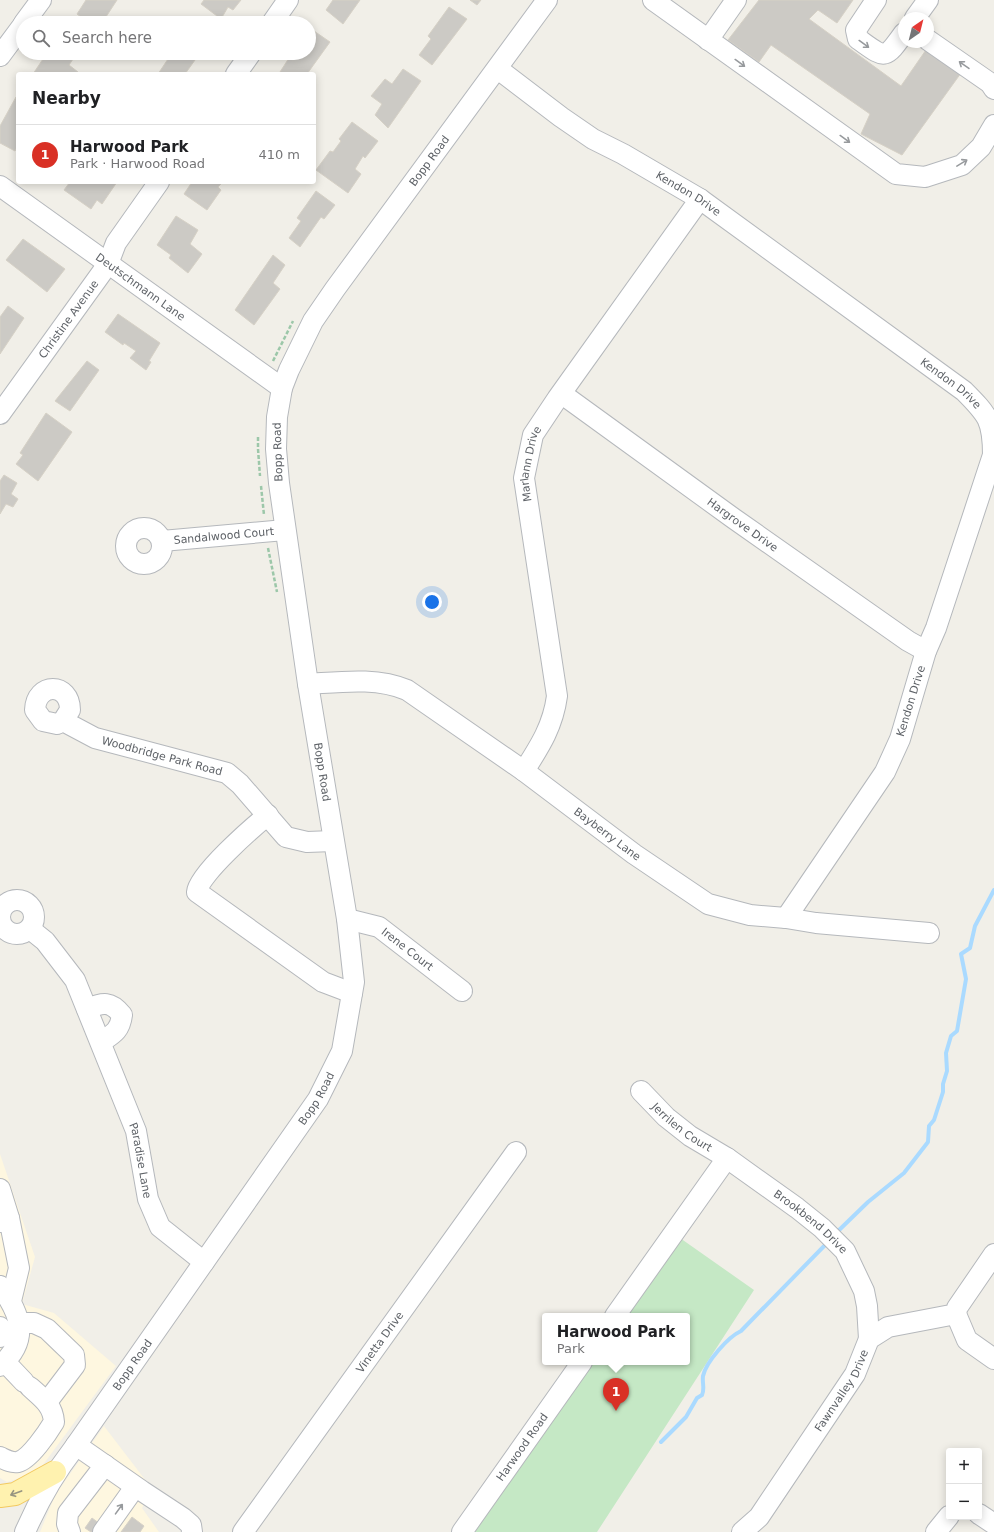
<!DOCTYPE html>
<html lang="en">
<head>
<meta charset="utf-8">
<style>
  :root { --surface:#fff; --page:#f6f6f6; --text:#202124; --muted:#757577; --line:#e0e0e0; --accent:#d93025 }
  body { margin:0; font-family:"DejaVu Sans",sans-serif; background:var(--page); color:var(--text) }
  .controls { position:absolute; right:12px; bottom:12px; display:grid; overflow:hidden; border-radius:4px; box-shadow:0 2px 10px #0003 }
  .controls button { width:36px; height:36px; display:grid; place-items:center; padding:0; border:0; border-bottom:1px solid var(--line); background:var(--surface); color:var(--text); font:20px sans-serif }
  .compass { position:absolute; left:898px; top:12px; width:36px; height:36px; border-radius:50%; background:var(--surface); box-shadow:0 2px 10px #0003; rotate:35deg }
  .you { position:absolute; left:432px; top:602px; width:14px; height:14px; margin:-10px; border:3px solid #fff; border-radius:50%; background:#1a73e8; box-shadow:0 0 0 6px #1a73e833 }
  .badge { display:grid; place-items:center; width:26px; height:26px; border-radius:50%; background:var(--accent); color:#fff; font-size:13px; font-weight:700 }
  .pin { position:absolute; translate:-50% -33px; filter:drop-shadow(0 1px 2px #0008) }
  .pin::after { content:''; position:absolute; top:21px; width:14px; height:12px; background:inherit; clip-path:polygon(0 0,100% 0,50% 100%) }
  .popup { position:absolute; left:542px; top:1313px; width:148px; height:52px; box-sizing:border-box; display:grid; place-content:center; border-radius:4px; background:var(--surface); filter:drop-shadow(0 1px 3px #0005); font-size:13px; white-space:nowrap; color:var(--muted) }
  .popup b { font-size:15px; color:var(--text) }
  .popup::after { content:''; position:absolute; left:50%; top:100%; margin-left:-8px; border:8px solid transparent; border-top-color:var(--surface) }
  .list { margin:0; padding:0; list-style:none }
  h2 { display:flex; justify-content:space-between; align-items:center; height:52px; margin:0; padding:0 16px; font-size:17px }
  h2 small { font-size:13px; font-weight:400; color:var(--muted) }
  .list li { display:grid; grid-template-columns:26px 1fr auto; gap:12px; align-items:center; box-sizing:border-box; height:60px; padding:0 16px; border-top:1px solid var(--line) }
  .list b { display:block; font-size:15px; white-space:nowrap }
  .list p { margin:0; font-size:13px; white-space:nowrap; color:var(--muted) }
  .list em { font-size:13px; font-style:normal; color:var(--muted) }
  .icon { flex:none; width:22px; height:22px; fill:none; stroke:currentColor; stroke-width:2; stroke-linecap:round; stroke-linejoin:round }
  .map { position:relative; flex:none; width:994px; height:1532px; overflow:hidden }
  .search { position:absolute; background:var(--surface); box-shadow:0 2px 10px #0003; left:16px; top:16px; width:300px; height:44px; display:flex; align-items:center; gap:10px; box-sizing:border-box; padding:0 14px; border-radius:22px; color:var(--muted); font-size:15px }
  .panel { position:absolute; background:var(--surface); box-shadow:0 2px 10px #0003; left:16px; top:72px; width:300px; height:112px; border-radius:4px }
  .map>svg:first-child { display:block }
  .commercial { fill:#fef7e0 }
  .green { fill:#c5e8c5 }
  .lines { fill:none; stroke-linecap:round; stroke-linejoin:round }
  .stream { stroke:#aadaff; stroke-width:4 }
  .building { fill:#cccac5; stroke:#d6d1c6 }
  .minor-casing { stroke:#b5b8bc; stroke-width:22 }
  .major-casing { stroke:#f2c960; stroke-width:24 }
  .path { stroke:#9cc7a9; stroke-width:2.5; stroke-dasharray:4 2; stroke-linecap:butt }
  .minor { stroke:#fff; stroke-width:20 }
  .major { stroke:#fff2af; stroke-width:22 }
  .oneway { stroke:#979a9d }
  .oneway2 { stroke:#979581 }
  .labels { text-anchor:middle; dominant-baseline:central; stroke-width:4; stroke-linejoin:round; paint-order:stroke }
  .street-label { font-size:11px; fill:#5f6368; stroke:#fff }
</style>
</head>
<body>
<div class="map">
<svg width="994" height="1532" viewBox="0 0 994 1532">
  <rect width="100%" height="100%" fill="#f1efe8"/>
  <path class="commercial" d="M0 1154 35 1257 22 1304 54 1313 116 1366 37 1473 7 1482 0 1478Z
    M104 1426 153 1490 142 1508 159 1532H40L55 1495Z"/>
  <path class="green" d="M680 1238 754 1290 597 1532H470L591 1362H687V1316H624Z"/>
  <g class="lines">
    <path class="stream" d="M836 1233 868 1202 904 1173 928 1142 929 1126 934 1120 943 1092V1084L947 1071 946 1053 951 1036 957 1031 966 979 961 954 970 948 975 926 994 890
      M661 1442 686 1417 697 1398 702 1395C705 1389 702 1383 703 1376 706 1362 728 1337 741 1331L829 1241"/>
  </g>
  <path class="building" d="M86 0H117L102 23H89L77 14Z
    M204 0H241L233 10 228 7 221 19 201 4Z
    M333 0H360L343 24 326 10Z
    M470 0H481L477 5Z
    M759 0H853L837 23 818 10 809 19 901 86 928 47 961 73 902 155 861 134 870 114 771 45 759 62 728 40Z
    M449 7 467 19 432 65 419 55 431 39 428 36Z
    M314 31 330 42 307 74H282L280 72 289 58 293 60 299 53H309V38Z
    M47 53H77L69 65 78 72 77 74H33Z
    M172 53H200L185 74H158Z
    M403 69 421 81 388 128 375 115 382 104 371 96 385 79 392 84Z
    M16 97 18 98V145L15 151 0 143V126Z
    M352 122 378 141 365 158 363 156 355 169 361 174 348 193 316 170 330 151 333 152 341 141 339 139Z
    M70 182H117L102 204 97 200 91 209 64 190Z
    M192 182H223L218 187 221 190 207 210 184 194Z
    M316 191 335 205 324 219 321 217 300 247 289 238 301 221 297 218Z
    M176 216 198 230 190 244 202 254 188 273 169 258 171 255 157 245Z
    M23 239 65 269 47 292 6 260Z
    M273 255 285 265 273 283 280 289 254 325 235 310Z
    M8 306 24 318 0 354V317Z
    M118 314 160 343 149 361 151 362 146 370 130 358 136 351 124 343 123 345 105 332Z
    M87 361 99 370 70 411 55 401Z
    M46 413 72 432 38 481 16 464 23 455 20 453Z
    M4 475 17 483 11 494 18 499 13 507 6 504 0 514V481Z
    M132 1517 144 1526 140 1532H121Z
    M92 1518 111 1532H91L85 1528Z"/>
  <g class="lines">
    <defs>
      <g id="minor">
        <path d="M653 0 896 174 925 177 962 165 981 147 994 125"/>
        <path d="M876 0 856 30 858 39C885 58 884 61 904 33"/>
        <path d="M915 18 928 0"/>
        <path d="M24 23 41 0"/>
        <path d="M272 23 288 0"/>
        <path d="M708 40 736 0"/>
        <path d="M928 40 990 83 994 89"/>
        <path d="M0 56 23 25"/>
        <path id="s1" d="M498 69 561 117 593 139 623 154 700 199 964 391C988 415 993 421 993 455L936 628 926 651 900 739 885 772 786 918"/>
        <path d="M236 74 251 53"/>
        <path id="s2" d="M0 186 282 388"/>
        <path id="s3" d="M562 394 733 518 908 641 926 651"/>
        <path id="s4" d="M0 414 108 264 116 243 159 182"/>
        <circle cx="144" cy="546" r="18"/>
        <path id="s5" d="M162 541 285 530"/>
        <path id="s6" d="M308 684C341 682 376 677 407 690L524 771 634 854 708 904 750 915 786 918 816 923 929 933"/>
        <path id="s7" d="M63 721 70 710C70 682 36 682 35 710L43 721 57 724 63 721 95 738 227 773 240 784 286 837 307 842 333 841"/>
        <path id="s8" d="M524 771C540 746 553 726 557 696L524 478 533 435 557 399 700 199"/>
        <path d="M268 815C253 827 198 875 197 892L323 982 352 993"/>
        <circle cx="17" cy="917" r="17"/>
        <path id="s9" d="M347 919 379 927 462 991"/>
        <path id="s10" d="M30 929 45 941 75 980 136 1131 148 1199 160 1227 204 1262"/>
        <path d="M87 1009C103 1002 111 1001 122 1015 120 1031 113 1034 101 1042"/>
        <path id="s11" d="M641 1091 666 1117 690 1136 727 1158 797 1208 822 1228 845 1251 864 1291 867 1306 869 1339"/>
        <path d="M0 1189 9 1218 0 1222"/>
        <path d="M9 1218 19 1268 11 1301"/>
        <path d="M0 1286C21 1314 30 1340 0 1366"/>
        <path d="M956 1314 967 1340 994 1359"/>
        <path d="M615 1316 727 1158"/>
        <path d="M21 1323H34L47 1329 74 1355 75 1365 47 1402"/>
        <path d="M0 1327 1 1334 0 1337"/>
        <path d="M5 1362 24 1382"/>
        <path d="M76 1445 142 1491 183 1518 191 1525 192 1532"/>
        <path d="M0 1457C6 1460 11 1463 18 1462 30 1459 48 1432 54 1422 53 1405 42 1398 30 1387"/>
        <path d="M979 1514 994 1524"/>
        <path id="s12" d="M25 1532C39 1500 53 1475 74 1448L318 1099 342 1051 354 982 347 919 308 684 279 483 276 449 277 417 282 388 289 370 313 321 335 289 547 0"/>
        <path d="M70 1532 67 1524 68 1513 105 1465"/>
        <path d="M103 1532 135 1487"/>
        <path id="s13" d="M243 1532 516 1152"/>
        <path id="s14" d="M462 1532 582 1362"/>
        <path id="s15" d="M742 1532 759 1517 855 1374 869 1339 888 1327 956 1314 957 1308 994 1254"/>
        <path d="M936 1532 949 1516"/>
      </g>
      <path id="major" d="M0 1496 15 1494 55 1472"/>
    </defs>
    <use href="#minor" class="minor-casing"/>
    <use href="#major" class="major-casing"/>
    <path class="path" d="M273 361 293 321
      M258 437V449L260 476
      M261 486 264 515
      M268 548 277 592"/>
    <use href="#minor" class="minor"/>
    <use href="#major" class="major"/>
  </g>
  <defs><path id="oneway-shaft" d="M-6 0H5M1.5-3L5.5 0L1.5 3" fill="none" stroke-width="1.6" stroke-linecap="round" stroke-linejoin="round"/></defs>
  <g class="oneway">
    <use href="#oneway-shaft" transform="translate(864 44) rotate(36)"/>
    <use href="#oneway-shaft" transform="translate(740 63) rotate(36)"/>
    <use href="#oneway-shaft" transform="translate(964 65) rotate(-145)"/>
    <use href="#oneway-shaft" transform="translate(845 139) rotate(36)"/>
    <use href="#oneway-shaft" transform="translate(962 163) rotate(-31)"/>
    <use href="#oneway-shaft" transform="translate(119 1509) rotate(-54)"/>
  </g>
  <use class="oneway2" href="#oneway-shaft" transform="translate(16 1493) rotate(160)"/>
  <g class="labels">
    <g class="street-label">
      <text stroke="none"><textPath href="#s12" startOffset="1519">Bopp Road</textPath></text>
      <text stroke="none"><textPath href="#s1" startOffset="228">Kendon Drive</textPath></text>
      <text stroke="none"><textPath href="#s2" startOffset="173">Deutschmann Lane</textPath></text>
      <text stroke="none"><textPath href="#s4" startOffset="117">Christine Avenue</textPath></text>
      <text stroke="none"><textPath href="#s1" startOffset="552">Kendon Drive</textPath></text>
      <text transform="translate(278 452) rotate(-92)">Bopp Road</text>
      <text stroke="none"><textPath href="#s8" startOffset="318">Marlann Drive</textPath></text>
      <text stroke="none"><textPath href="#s3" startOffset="223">Hargrove Drive</textPath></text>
      <text stroke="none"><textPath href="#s5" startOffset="62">Sandalwood Court</textPath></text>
      <text transform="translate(911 701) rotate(-73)">Kendon Drive</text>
      <text stroke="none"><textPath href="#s7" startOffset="214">Woodbridge Park Road</textPath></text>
      <text transform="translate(322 772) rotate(81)">Bopp Road</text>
      <text stroke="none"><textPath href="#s6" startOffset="347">Bayberry Lane</textPath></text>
      <text stroke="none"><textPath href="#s9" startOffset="69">Irene Court</textPath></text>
      <text stroke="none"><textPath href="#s12" startOffset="523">Bopp Road</textPath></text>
      <text stroke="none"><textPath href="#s11" startOffset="55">Jerrilen Court</textPath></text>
      <text stroke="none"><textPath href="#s10" startOffset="261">Paradise Lane</textPath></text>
      <text stroke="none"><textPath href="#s11" startOffset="215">Brookbend Drive</textPath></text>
      <text stroke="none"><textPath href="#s13" startOffset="234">Vinetta Drive</textPath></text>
      <text stroke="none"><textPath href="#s12" startOffset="199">Bopp Road</textPath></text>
      <text stroke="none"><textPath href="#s15" startOffset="174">Fawnvalley Drive</textPath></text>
      <text stroke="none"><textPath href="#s14" startOffset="104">Harwood Road</textPath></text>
    </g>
  </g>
</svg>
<div class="controls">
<button>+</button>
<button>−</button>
</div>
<svg class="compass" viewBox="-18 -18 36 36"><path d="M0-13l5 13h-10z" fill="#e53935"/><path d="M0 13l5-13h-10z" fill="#757577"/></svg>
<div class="you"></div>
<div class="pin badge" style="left:616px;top:1411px">1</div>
<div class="popup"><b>Harwood Park</b>Park</div>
<div class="search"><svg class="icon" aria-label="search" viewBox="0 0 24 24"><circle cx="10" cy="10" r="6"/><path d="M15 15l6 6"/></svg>Search here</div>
<section class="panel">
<h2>Nearby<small></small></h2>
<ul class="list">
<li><span class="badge">1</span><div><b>Harwood Park</b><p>Park · Harwood Road</p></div><em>410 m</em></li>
</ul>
</section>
</div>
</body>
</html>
